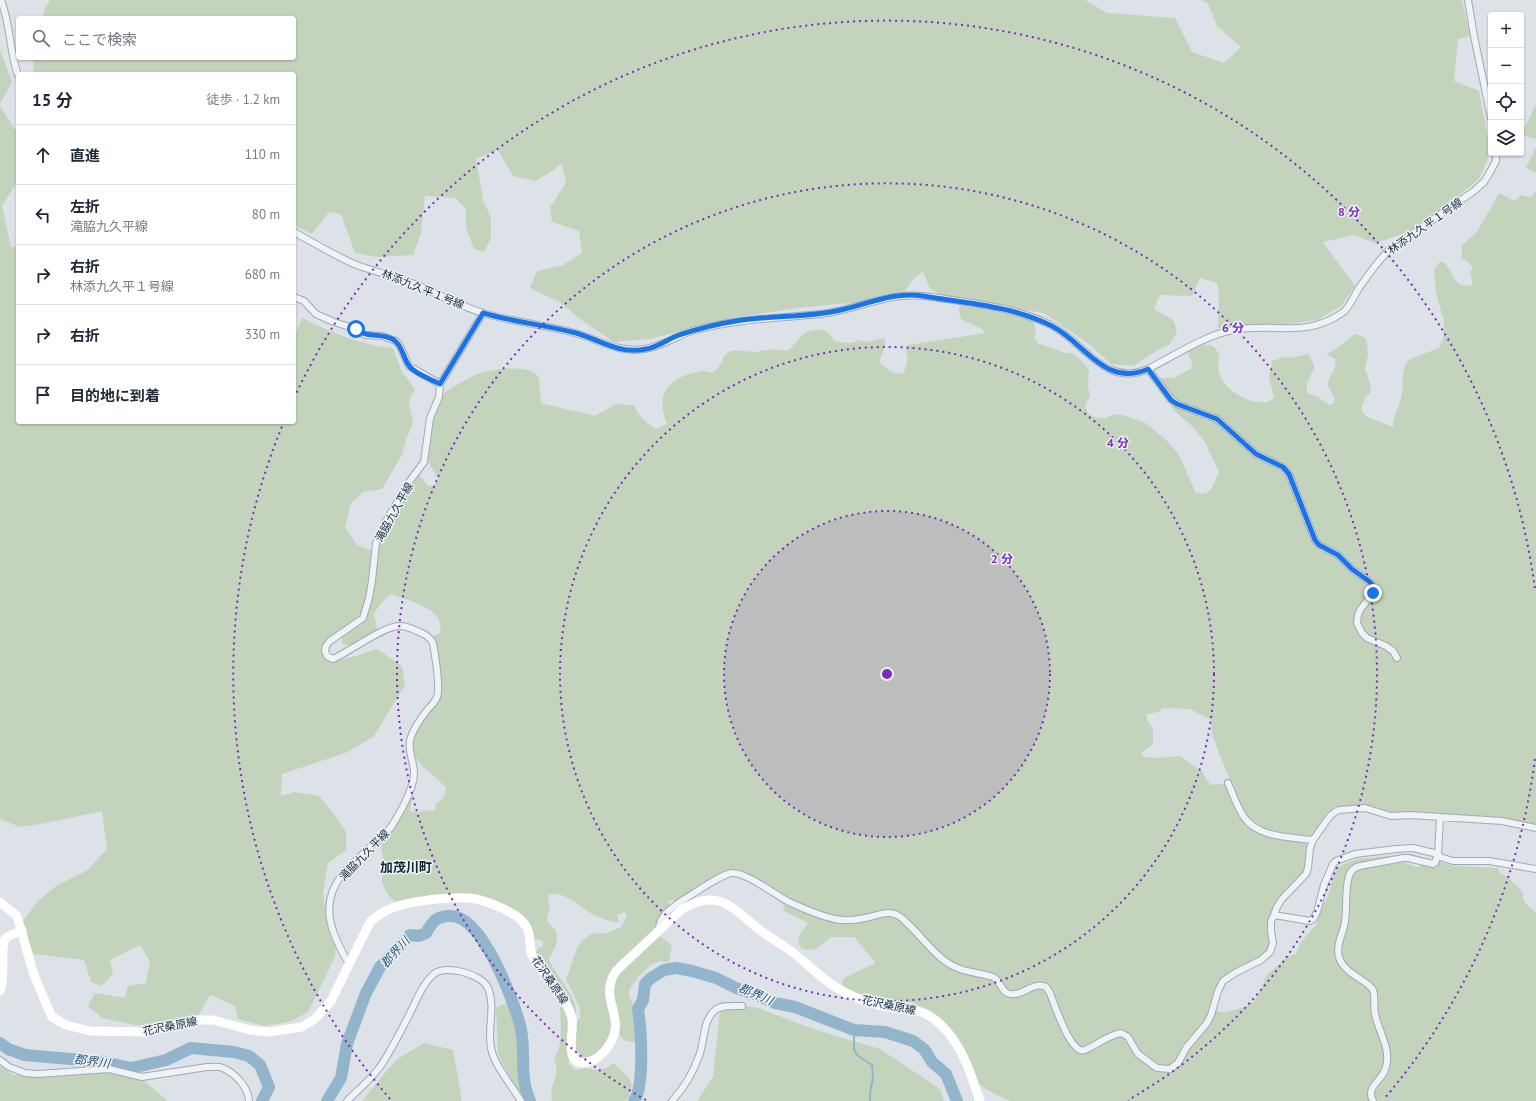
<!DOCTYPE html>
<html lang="ja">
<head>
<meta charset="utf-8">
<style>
  :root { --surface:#fff; --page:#f2f2f3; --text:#1f2937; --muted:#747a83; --line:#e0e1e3 }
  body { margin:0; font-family:"PT Sans","Noto Sans JP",sans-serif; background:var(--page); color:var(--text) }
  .controls { position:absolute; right:12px; top:12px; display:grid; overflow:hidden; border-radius:4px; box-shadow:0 1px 3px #0004 }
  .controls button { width:36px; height:36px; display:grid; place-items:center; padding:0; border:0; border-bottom:1px solid var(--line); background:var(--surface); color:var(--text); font:20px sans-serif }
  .stop { position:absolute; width:12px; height:12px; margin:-9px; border:3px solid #1a73e8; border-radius:50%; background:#fff }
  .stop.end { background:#1a73e8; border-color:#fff; box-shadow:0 1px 4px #0008 }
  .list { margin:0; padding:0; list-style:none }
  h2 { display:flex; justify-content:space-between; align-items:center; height:52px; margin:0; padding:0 16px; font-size:17px }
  h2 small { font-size:13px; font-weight:400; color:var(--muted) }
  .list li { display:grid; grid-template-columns:26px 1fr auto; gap:12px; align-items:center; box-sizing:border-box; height:60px; padding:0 16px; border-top:1px solid var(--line) }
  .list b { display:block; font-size:15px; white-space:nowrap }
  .list p { margin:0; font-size:13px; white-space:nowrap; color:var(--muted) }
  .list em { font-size:13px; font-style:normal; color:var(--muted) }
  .icon { flex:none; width:22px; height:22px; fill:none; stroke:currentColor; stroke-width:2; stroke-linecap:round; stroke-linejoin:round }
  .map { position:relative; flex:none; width:1536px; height:1101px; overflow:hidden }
  .search { position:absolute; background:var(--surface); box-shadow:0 1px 3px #0004; left:16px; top:16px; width:280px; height:44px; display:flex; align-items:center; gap:10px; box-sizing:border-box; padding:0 14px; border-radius:4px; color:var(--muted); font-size:15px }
  .panel { position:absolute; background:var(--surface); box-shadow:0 1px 3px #0004; left:16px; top:72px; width:280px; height:352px; border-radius:4px }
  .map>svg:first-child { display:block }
  .green { fill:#c4d3bc }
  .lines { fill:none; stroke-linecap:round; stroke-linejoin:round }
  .stream { stroke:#93b5cc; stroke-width:2 }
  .river { stroke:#93b5cc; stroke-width:12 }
  .minor-casing { stroke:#a1a9b2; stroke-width:8 }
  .minor { stroke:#eff2f6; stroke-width:6 }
  .secondary { stroke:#fff; stroke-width:9 }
  .route { stroke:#1a73e8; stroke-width:5 }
  .ring { fill:none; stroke:#7b2cbf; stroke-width:2; stroke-dasharray:2 4 }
  .labels { text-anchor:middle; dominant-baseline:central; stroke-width:3; stroke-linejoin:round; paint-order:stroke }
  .street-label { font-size:11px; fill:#243140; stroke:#ebf1f5 }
  .water-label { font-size:12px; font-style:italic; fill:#2a5677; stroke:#ebf1f5 }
  .quarter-label { font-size:13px; font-weight:bold; fill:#172230; stroke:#ebf1f5 }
  .centre { fill:#7b2cbf; stroke:#ebf1f5; stroke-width:2 }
  .ring-label { font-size:12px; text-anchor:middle; font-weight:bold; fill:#7b2cbf; stroke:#ebf1f5; stroke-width:3; stroke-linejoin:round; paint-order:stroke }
</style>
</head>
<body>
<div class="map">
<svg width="1536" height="1101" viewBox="0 0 1536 1101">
  <rect width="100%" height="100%" fill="#dce2e8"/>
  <path class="green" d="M50 0H1085L1107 13 1175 18 1192 52 1224 63 1241 47 1217 26 1208 4 1202 0H1462L1470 36 1458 39 1454 81 1479 91 1488 138V159L1479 179 1427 221 1400 235 1375 243 1354 235 1323 242 1355 286 1341 306 1317 320 1288 324 1218 328 1219 295 1217 283 1200 278 1192 296 1160 295 1154 309 1173 320 1177 332 1170 344 1148 356 1134 366 1111 364 1089 344 1044 313 945 297 930 289 923 272 913 279 903 294 859 302 798 308 739 317 649 339 614 342 584 322 559 302 530 288 537 271 563 265 582 253 579 231 552 222 550 207 566 183 562 164 536 181 513 176 498 150 476 159 483 200 491 218V238L484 252 474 249 466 228V209L455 198 425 196 421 233 413 255 376 257 355 253 341 214 329 212 312 234 294 225V74H34L33 58H294V18H43L45 8Z
    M0 50 12 82 0 104Z
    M1536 104V139L1521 135Z
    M0 106 18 134V180L2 206 11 247H18V422H294V337L302 318C331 332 360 345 393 348L401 370 415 389 409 401 413 423 406 440 402 455 382 489 363 492 351 503 345 527 357 545 372 551C370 573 371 593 361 614 354 627 335 631 325 642 322 645 321 649 322 653 324 670 367 652 377 649L402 666 405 685 374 736 348 752 282 774 281 796 295 792 319 796 335 815 346 832V850L328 863 323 893 326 914 337 931 335 957 308 1012 291 1021 265 1026 238 1019 235 1006 210 995 198 1016 163 1025H135L102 1018 88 1006 95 993 125 998 128 986 146 983 150 961 140 945 110 960 113 974 102 986 91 982 84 960 33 954 23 921 38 901 56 886 88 870 107 849 102 811 46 823 20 827 0 819Z
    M1536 147V173L1526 168Z
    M1536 191V826L1505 820 1414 814H1388L1370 807 1363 806 1336 809 1329 814 1315 835 1303 837C1277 833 1256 835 1242 810L1219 753 1212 734 1211 720 1190 709 1163 708 1158 712 1147 714V720L1153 729V744L1141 753 1144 757 1158 758 1180 756 1203 772 1206 779 1211 785C1216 784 1221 785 1226 783 1248 834 1249 832 1303 840L1307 845 1308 849C1306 856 1308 864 1305 870 1302 879 1291 885 1285 892 1279 899 1275 907 1271 916 1267 928 1274 940 1270 948 1261 965 1237 965 1224 977 1214 987 1215 1002 1210 1014 1204 1026 1194 1035 1187 1045 1183 1051 1180 1058 1175 1063 1173 1065 1170 1067 1167 1068 1146 1073 1136 1039 1122 1031 1106 1032 1095 1050 1080 1050 1063 1031 1062 1006 1049 987L1041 984 1015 992C1001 992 1005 981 995 976 984 969 969 971 956 966 942 960 935 948 925 937 918 930 910 923 903 916 882 904 858 923 834 916 815 911 796 904 779 895 760 885 751 870 727 872L677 901 671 900 669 902 670 907C665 911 661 915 658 920 656 923 656 926 654 929 642 946 616 958 608 977 598 1002 626 1022 604 1047 598 1055 593 1057 583 1057L575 1048V1024L580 1017V1011L579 1006 566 979C573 965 574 942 590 935 595 932 600 934 606 933 611 932 616 929 621 927L627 915 625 912 617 915 619 922C614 923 597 917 592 914 582 909 560 887 548 896L550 910 547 916 548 922 556 931 557 940 556 945 549 959C554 974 582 1001 575 1017L569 1004 538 962 535 954 538 948 543 946V941L534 939C533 927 525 919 515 913 480 889 436 894 397 903 390 898 383 889 382 880 382 874 385 868 384 861 383 854 380 848 381 840L395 826 409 797 412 798 410 811 419 813 422 810 431 811 435 809 436 803C444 799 445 796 446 787L422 766 412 752 411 746 415 734 427 715 437 702 441 692 435 644 433 640 434 635H437L441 632C440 628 440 622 439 619 433 607 403 598 391 594L385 599 374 613 376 623 377 632C366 639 355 649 342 644V637L348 631 361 625 366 616 375 585 377 552 383 531 419 475 428 486H434L438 479 427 460C433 441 423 418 436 400 440 394 467 379 475 375 487 370 532 362 539 378 540 382 540 397 541 403 559 408 577 411 595 416L616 404 634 405C639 417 645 422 656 429L667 424C654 392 670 377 701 371 705 370 709 373 712 372 721 370 721 358 727 353 734 348 746 352 754 352 758 352 762 350 766 350 773 349 781 350 788 351 801 338 804 326 826 331L835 341 838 342 852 343 858 340 868 342 884 338C888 348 880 353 880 363 887 369 894 376 904 373L908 357 906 352 908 345 986 333 982 329 961 319 959 312 960 305C977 308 1022 312 1034 323L1036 333 1034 338 1039 344 1066 353H1072L1085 364 1089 370 1088 386 1090 396 1085 405 1088 414 1096 418H1106L1115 414 1122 415 1144 422 1164 438 1178 453 1196 493C1213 496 1213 484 1219 472L1206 444 1194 428 1176 412 1161 394 1154 382 1162 378H1173L1191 369 1192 361 1188 355 1189 351C1195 348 1208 342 1214 347 1216 349 1218 353 1220 355 1210 383 1244 405 1268 402L1274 397 1269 378 1272 361 1284 357 1290 358 1308 354 1314 364V368L1307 383V393L1318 397 1329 405 1333 404C1339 395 1327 392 1328 383 1329 374 1338 369 1335 359L1326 354 1333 351 1355 334 1362 336 1366 339 1367 343 1368 354 1365 369 1371 387 1370 393 1365 398 1361 410C1366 419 1373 419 1381 422 1385 423 1388 426 1393 427 1393 415 1400 406 1402 394 1404 382 1400 368 1410 359L1439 348 1443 339 1444 320 1440 308 1436 292 1434 272 1436 266 1440 262H1444C1452 270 1456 293 1473 284L1470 273 1473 267 1467 261 1462 258V245L1477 232 1499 193 1513 200 1518 199 1521 195 1528 197 1533 195Z
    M1411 854 1435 861 1434 862 1412 857 1353 867 1346 896 1337 955 1370 988 1386 1050 1385 1068 1370 1089 1372 1101H1010L989 1091 977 1083 967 1057 924 1009 907 1001 897 1004 882 1003 877 1000 848 992 843 987 842 985 844 978C855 974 863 967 875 964L873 960 854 937H831L816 949 808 950 801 948C794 938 803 932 808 923L786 912 783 909 784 905H790L833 920 885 915 898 917 944 963 992 977 1007 994 1038 987 1045 988 1077 1051 1084 1052 1118 1034 1124 1035C1135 1051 1150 1074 1171 1070L1215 1011 1226 1012 1245 1007 1253 1002 1258 996 1266 976 1287 957 1296 954 1300 943 1316 925 1319 918 1323 905 1328 896 1331 884 1337 867 1357 859Z
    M1402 860 1408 864 1417 867 1437 861 1454 866 1498 868 1499 872 1507 877 1516 885 1522 891 1524 902 1536 913V1101H1375L1371 1093 1388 1065 1377 1016 1374 990 1351 972 1340 956 1350 876 1354 869Z
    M657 934 672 945 669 962C660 961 654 961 647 969 644 972 643 974 639 975L636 981 630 987 629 995 636 1011 638 1040C629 1044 621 1041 619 1031L612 996 614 980Z
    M721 1001 758 1008 819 1031 880 1049 940 1089 944 1101H697L713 1077Z
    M505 1004 510 1008 514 1015V1019L519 1042 520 1057 518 1065 519 1080 524 1093 520 1095 500 1059 498 1052 496 1008 500 1005Z
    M562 1006 569 1017V1064L576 1070 586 1068 597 1070 606 1068 612 1064H615C623 1074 636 1079 630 1093 629 1096 628 1099 625 1101H552C548 1085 562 1074 554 1059 564 1044 560 1025 560 1008Z
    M424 1043 453 1050 461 1094V1101H362L396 1060Z
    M0 1066 13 1075 51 1077 100 1072 115 1073 145 1082 168 1101H0Z"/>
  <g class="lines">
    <path class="stream" d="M854 1030V1049L857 1055 872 1065 873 1078 870 1093V1101"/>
    <path class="river" d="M0 1043 8 1049 25 1055 104 1062 131 1068 166 1060 191 1048 234 1052 249 1056 260 1065 269 1087 262 1101
      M327 1101 341 1078 347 1044 366 993 380 967 410 935 419 936 426 933C433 921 436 916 451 916 482 916 513 999 520 1025 527 1050 518 1075 530 1101
      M634 1101C645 1085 641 1028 638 1009L643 1000 645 984 651 978 664 970 676 968 692 971 716 978 736 988 752 993 775 1003 795 1007 854 1030 885 1032 913 1041 924 1049 932 1062 946 1074 957 1101"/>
    <defs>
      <path id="minor" d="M1 0C11 26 9 50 18 75
        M1468 0 1474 36 1491 118
        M294 232C314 243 334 255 354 264 375 272 398 277 419 286 441 295 462 307 486 314 515 322 545 325 575 333 600 340 617 353 644 349 661 347 678 335 695 330 737 319 779 318 821 314 862 309 889 290 932 297 972 303 1014 307 1051 325 1084 342 1105 388 1148 369 1176 355 1203 336 1233 330 1274 322 1304 339 1342 313 1350 308 1354 295 1359 288 1368 275 1378 261 1389 250L1474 191 1484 182 1489 174 1496 161V153
        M294 297 304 301 316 314 334 322 356 329 365 335 382 336 396 341 400 346 409 366 440 384
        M1148 369 1171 399 1177 404 1217 419 1256 454 1283 467 1289 474 1315 540 1319 545 1338 555 1352 569 1370 582 1373 586V593L1360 610 1358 615 1357 623 1362 633 1367 638 1386 646 1393 651 1397 658
        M1228 783C1233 794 1237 807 1244 817 1258 838 1290 837 1313 840
        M1274 915 1310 921 1314 918 1317 912 1324 885 1333 864 1336 861 1355 854 1396 849 1413 848 1438 854 1440 857 1453 861H1489L1536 869
        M659 929C659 915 673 907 683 900 695 893 718 876 731 873 745 871 775 895 789 902 802 908 821 916 835 919 845 921 856 920 865 918 876 916 887 910 897 915 902 917 905 921 909 925 921 936 932 952 945 961 959 972 977 972 993 977 1000 980 1001 990 1007 993 1021 999 1033 980 1046 987L1050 993C1054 1003 1071 1056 1085 1050 1097 1045 1108 1035 1121 1033L1128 1037 1138 1054 1157 1068 1170 1069 1178 1063 1186 1048 1207 1023 1211 1015 1218 991 1223 981 1235 973 1261 960 1270 952 1273 943 1271 931V922L1277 907 1282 899 1306 874 1308 868 1310 848 1313 840 1330 816 1335 812 1339 810 1365 808 1391 816 1410 815 1502 821 1536 828
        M349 964C332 935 318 905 342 875 350 865 361 856 370 847 378 839 388 833 393 824 401 811 414 788 414 773 414 762 408 752 410 741 412 730 421 718 428 709 431 706 435 702 437 697 441 687 435 656 433 643 429 636 424 634 417 631 411 628 405 626 399 626 384 626 349 652 333 659L327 656 325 651 326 646 330 641 363 618 369 598 372 581 376 543 385 523 409 482 424 462 430 418 439 397 440 384 483 313
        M0 1060 9 1067 25 1073 38 1074 109 1069 142 1077 207 1067C212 1067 218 1066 223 1068 236 1074 248 1087 249 1101
        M347 1101C359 1089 375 1076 384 1061 393 1046 401 1031 409 1015 416 1002 422 984 434 974 445 964 482 974 488 988 496 1008 487 1028 491 1048 494 1065 512 1086 521 1101
        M672 1101C684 1088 693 1073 699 1056 705 1041 702 1022 715 1010 722 1005 734 1006 742 1006
        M1373 1101C1365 1086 1383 1081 1386 1067 1391 1048 1379 1033 1375 1014 1373 1006 1376 998 1373 990 1367 980 1347 975 1340 960 1335 949 1341 937 1344 927 1348 910 1344 892 1349 876 1351 870 1355 867 1360 866L1403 858H1408L1433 864 1435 863 1438 854 1440 818"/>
    </defs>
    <use href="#minor" class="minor-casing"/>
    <use href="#minor" class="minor"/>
    <path class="secondary" d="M0 902 17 916 34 975 52 1017 66 1025 90 1031 146 1032 195 1020H213L250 1030 269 1032 302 1027 315 1019 331 1001 370 922C376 917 382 912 390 909 408 901 456 895 476 899 486 901 495 905 504 909 513 914 523 919 527 928 531 936 529 947 532 955 542 977 567 995 572 1019 574 1030 567 1051 575 1060 581 1066 591 1062 597 1058 602 1054 606 1050 609 1045 628 1017 597 1000 616 971L682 909C692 904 701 899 713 900 732 902 747 921 761 931 771 938 781 944 791 951 805 962 817 974 831 984 850 997 870 1004 893 1008 914 1011 923 1008 940 1024 962 1044 971 1074 980 1101
      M0 991C6 978 0 948 5 939 8 935 17 933 22 930"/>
  </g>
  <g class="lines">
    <path class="route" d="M356 329C368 339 381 332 394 340 403 346 403 359 410 367 417 375 431 379 440 384L483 313C514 322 545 325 576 333 600 340 620 355 646 349 658 347 668 339 679 335 697 329 717 324 736 321 771 315 807 318 841 310 868 304 895 291 923 296 966 303 1013 306 1052 326 1085 343 1105 388 1148 369L1171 400 1177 404 1217 419 1256 454 1283 467 1289 474 1315 540 1319 545 1338 555 1352 569 1370 582 1373 586V593"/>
  </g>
  <circle cx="887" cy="674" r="163" fill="#7b2cbf" fill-opacity=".12"/>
  <g class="ring">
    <circle cx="887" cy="674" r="163"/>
    <circle cx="887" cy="674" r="327"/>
    <path d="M646 1100A490 490 0 1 1 1128 1100"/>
    <path d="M1535 759A654 654 0 0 1 1384 1099M390 1099A654 654 0 0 1 283 424M294 398A654 654 0 0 1 1535 589"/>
  </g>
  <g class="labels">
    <g class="street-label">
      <text transform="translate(1425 226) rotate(-35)">林添九久平１号線</text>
      <text transform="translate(423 289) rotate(22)">林添九久平１号線</text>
      <text transform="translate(394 512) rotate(-61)">滝脇九久平線</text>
      <text transform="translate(364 855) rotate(-46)">滝脇九久平線</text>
      <text transform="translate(550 980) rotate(56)">花沢桑原線</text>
      <text transform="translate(889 1005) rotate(12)">花沢桑原線</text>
      <text transform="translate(170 1026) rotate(-11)">花沢桑原線</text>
    </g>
    <g class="water-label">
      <text transform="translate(395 952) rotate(-48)">郡界川</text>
      <text transform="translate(756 994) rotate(23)">郡界川</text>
      <text transform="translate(92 1061) rotate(7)">郡界川</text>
    </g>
    <g class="quarter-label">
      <text x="406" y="867">加茂川町</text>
    </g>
  </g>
  <circle cx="887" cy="674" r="6" class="centre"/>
  <g class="ring-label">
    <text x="1349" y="216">8 分</text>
    <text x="1233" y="332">6 分</text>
    <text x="1118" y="447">4 分</text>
    <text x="1002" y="563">2 分</text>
  </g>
</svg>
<div class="controls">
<button>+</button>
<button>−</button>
<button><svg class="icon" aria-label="locate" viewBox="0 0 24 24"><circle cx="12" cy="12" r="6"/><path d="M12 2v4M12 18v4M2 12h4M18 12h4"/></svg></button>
<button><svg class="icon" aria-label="layers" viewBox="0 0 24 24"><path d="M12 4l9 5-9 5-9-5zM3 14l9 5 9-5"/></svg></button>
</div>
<div class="stop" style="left:356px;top:329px"></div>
<div class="stop end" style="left:1373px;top:593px"></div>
<div class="search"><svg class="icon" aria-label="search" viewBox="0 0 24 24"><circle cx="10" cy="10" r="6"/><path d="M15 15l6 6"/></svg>ここで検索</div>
<section class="panel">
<h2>15 分<small>徒歩 · 1.2 km</small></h2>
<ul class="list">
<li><svg class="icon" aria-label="ahead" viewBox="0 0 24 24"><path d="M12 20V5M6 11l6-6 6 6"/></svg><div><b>直進</b></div><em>110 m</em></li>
<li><svg class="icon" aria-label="left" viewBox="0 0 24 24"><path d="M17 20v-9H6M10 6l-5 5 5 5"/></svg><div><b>左折</b><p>滝脇九久平線</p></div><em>80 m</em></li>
<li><svg class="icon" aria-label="right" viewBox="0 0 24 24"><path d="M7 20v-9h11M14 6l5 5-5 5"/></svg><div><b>右折</b><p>林添九久平１号線</p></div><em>680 m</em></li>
<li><svg class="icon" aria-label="right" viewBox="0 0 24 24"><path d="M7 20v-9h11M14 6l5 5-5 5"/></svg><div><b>右折</b></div><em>330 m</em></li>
<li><svg class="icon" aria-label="arrive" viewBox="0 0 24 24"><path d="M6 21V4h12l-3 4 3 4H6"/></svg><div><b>目的地に到着</b></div></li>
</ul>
</section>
</div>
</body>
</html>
